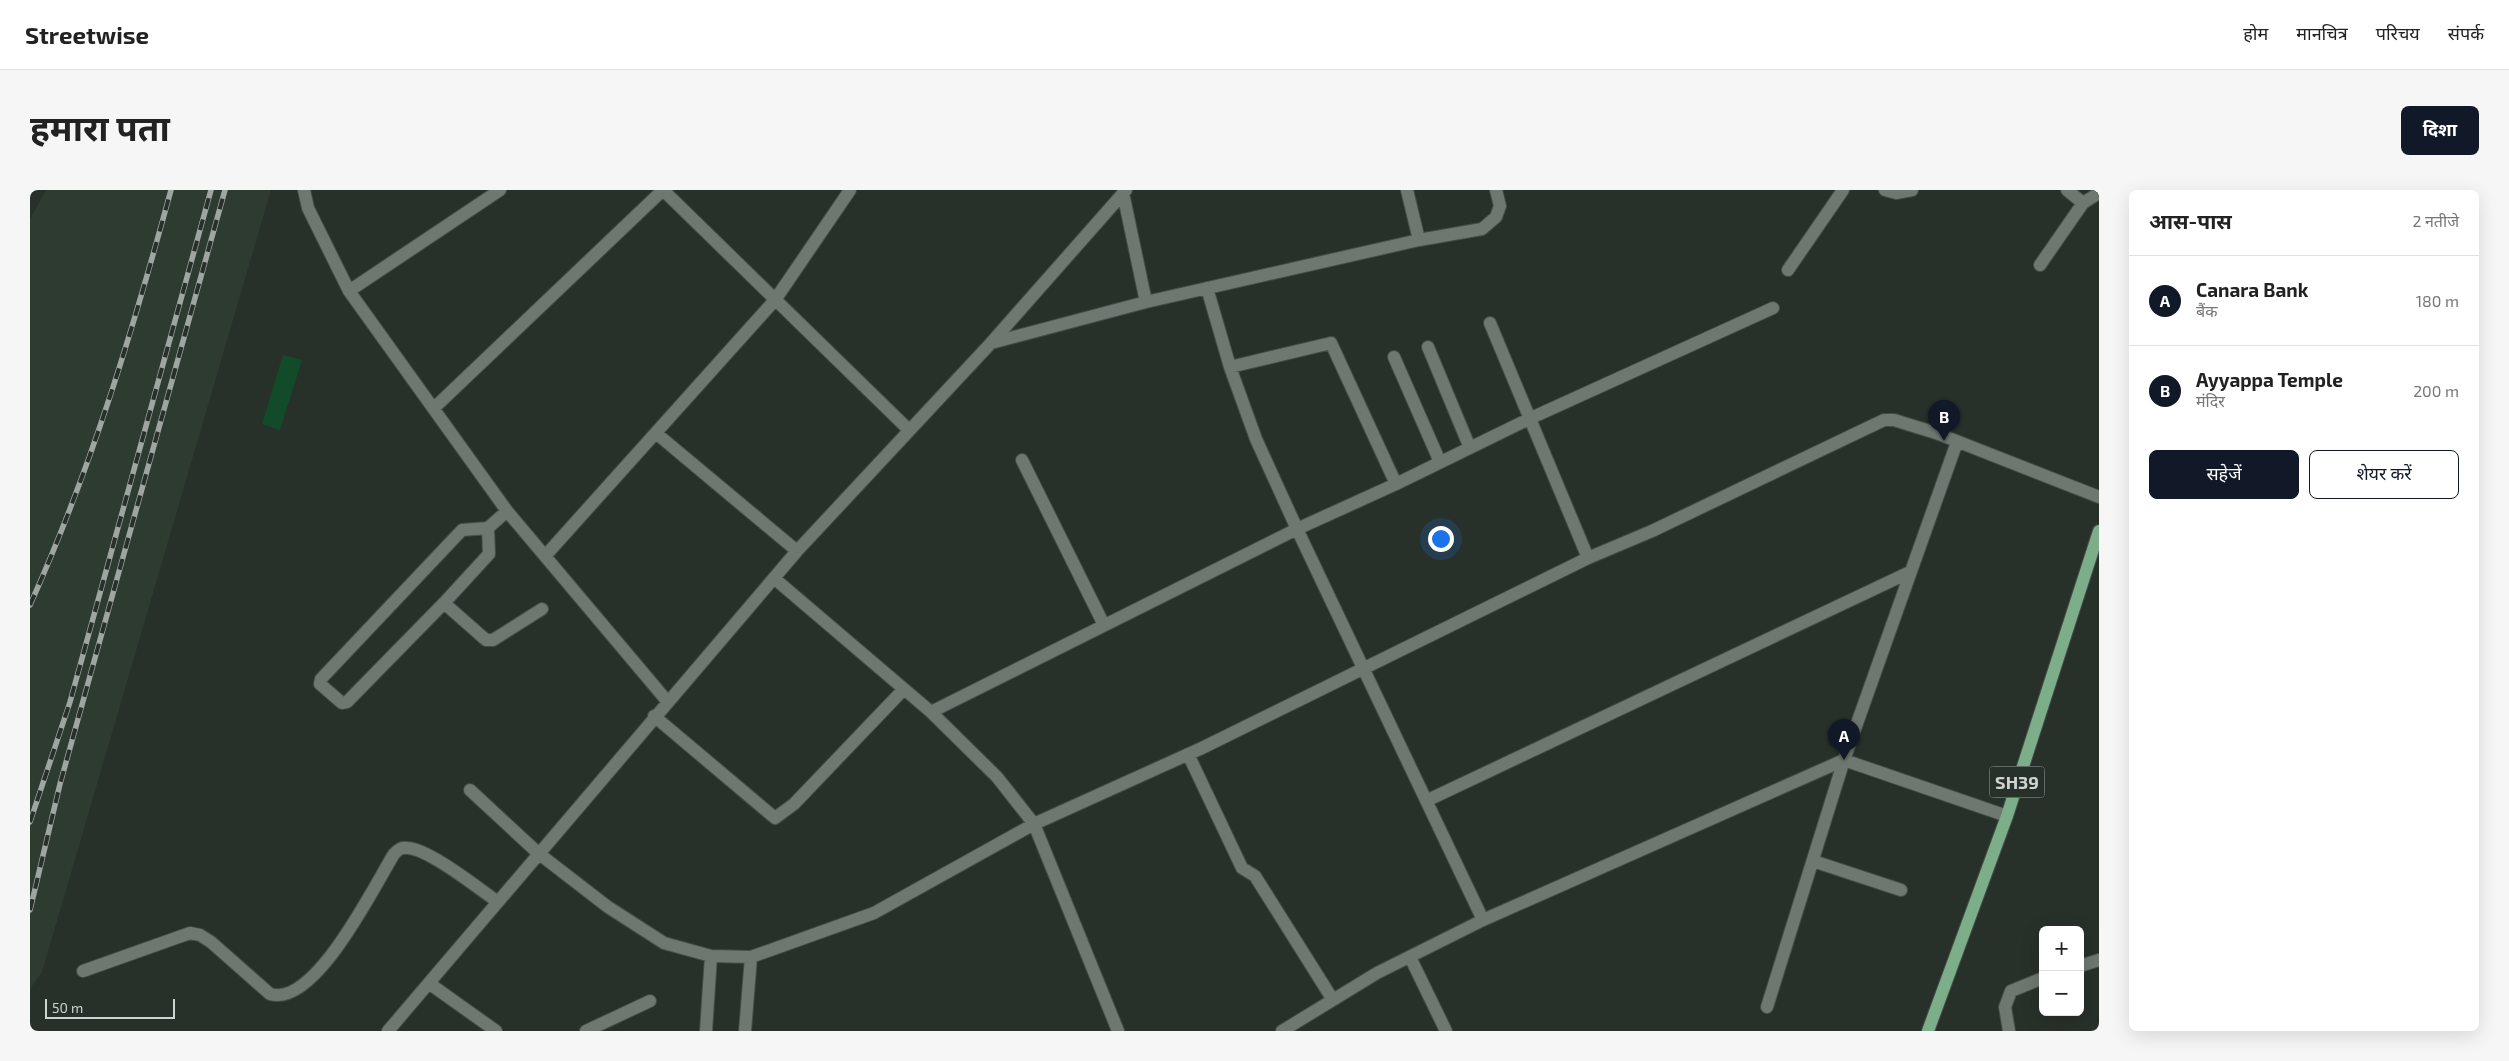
<!DOCTYPE html>
<html lang="hi">
<head>
<meta charset="utf-8">
<style>
  :root { --surface:#fff; --page:#f6f6f6; --text:#222; --muted:#767676; --line:#e0e0e0; --accent:#111827 }
  body { margin:0; font-family:"Exo 2","Noto Sans Devanagari",sans-serif; background:var(--page); color:var(--text) }
  .controls { position:absolute; right:15px; bottom:15px; display:grid; overflow:hidden; border-radius:8px; box-shadow:0 5px 20px #0002 }
  .controls button { width:45px; height:45px; display:grid; place-items:center; padding:0; border:0; border-bottom:1px solid var(--line); background:var(--surface); color:var(--text); font:25px sans-serif }
  .scale { position:absolute; left:15px; bottom:12px; width:130px; box-sizing:border-box; padding-left:5px; border:2px solid #cfd4d1; border-top:0; font-size:14px; line-height:18px; white-space:nowrap; color:#cfd4d1; -webkit-text-stroke:4px #28302a; paint-order:stroke }
  .you { position:absolute; left:1410px; top:348px; width:18px; height:18px; margin:-12px; border:4px solid #fff; border-radius:50%; background:#1a73e8; box-shadow:0 0 0 8px #1a73e833 }
  .badge { display:grid; place-items:center; width:32px; height:32px; border-radius:50%; background:var(--accent); color:#fff; font-size:16px; font-weight:700 }
  .pin { position:absolute; translate:-50% -41px; filter:drop-shadow(0 1px 2px #0008) }
  .pin::after { content:''; position:absolute; top:26px; width:18px; height:15px; background:inherit; clip-path:polygon(0 0,100% 0,50% 100%) }
  .list { margin:0; padding:0; list-style:none }
  h2 { display:flex; justify-content:space-between; align-items:center; height:65px; margin:0; padding:0 20px; font-size:21px }
  h2 small { font-size:16px; font-weight:400; color:var(--muted) }
  .list li { display:grid; grid-template-columns:32px 1fr auto; gap:15px; align-items:center; box-sizing:border-box; height:90px; padding:0 20px; border-top:1px solid var(--line) }
  .list b { display:block; font-size:19px; white-space:nowrap }
  .list p { margin:0; font-size:16px; white-space:nowrap; color:var(--muted) }
  .list em { font-size:16px; font-style:normal; color:var(--muted) }
  .actions { display:flex; gap:10px; padding:15px 20px }
  .actions a { flex:1; padding:11px 0; border:1px solid var(--accent); border-radius:8px; text-align:center; font-size:18px; color:var(--accent) }
  .actions .main { background:var(--accent); color:#fff }
  .map { position:relative; flex:none; width:2069px; height:841px; overflow:hidden; border-radius:8px }
  header { display:flex; align-items:center; gap:30px; box-sizing:border-box; height:70px; padding:0 25px; background:var(--surface); border-bottom:1px solid var(--line) }
  header strong { font-size:24px }
  nav { display:flex; gap:28px; margin-inline-start:auto; font-size:18px }
  .intro { display:flex; align-items:center; justify-content:space-between; box-sizing:border-box; height:120px; padding:0 30px }
  h1 { margin:0; font-size:35px }
  .button { padding:12px 22px; border-radius:8px; background:var(--accent); color:#fff; font-size:18px; font-weight:700 }
  main { display:flex; gap:30px; padding:0 30px }
  aside { flex:1; background:var(--surface); border-radius:8px; box-shadow:0 5px 20px #0002 }
  .map>svg:first-child { display:block }
  .built { fill:#2e3b31 }
  .building { fill:#124b29 }
  .lines { fill:none; stroke-linecap:round; stroke-linejoin:round }
  .minor-casing { stroke:#464d48; stroke-width:14 }
  .major-casing { stroke:#464d48; stroke-width:14 }
  .minor { stroke:#6e7770; stroke-width:12 }
  .major { stroke:#7cae8a; stroke-width:12 }
  .rail-casing { stroke:#9fa5a1; stroke-width:5.5 }
  .rail { stroke:#28302a; stroke-width:4; stroke-dasharray:11; stroke-linecap:butt }
  .labels { text-anchor:middle; dominant-baseline:central; stroke-width:4; stroke-linejoin:round; paint-order:stroke }
  .shield { fill:#28302a; stroke:#9da39f; stroke-width:1 }
  .shield-label { font-size:18px; font-weight:bold; fill:#cfd4d1 }
</style>
</head>
<body>
<header>
<strong>Streetwise</strong>
<nav><a>होम</a><a>मानचित्र</a><a>परिचय</a><a>संपर्क</a></nav>
</header>
<div class="intro"><h1>हमारा पता</h1><a class="button">दिशा</a></div>
<main>
<div class="map">
<svg width="2069" height="841" viewBox="0 0 2069 841">
  <rect width="100%" height="100%" fill="#28302a"/>
  <path class="built" d="M16 0H241L12 782 0 799V29Z"/>
  <path class="building" d="M253 165 272 170 250 240 232 234Z"/>
  <g class="lines">
    <defs>
      <path id="minor" d="M274 0 278 18 319 101 477 321 637 511
        M633 0 879 240
        M1377 0 1389 50
        M1855 0 1866 3 1882 0
        M2037 0 2053 13
        M1093 3 1116 112
        M2010 75 2053 13 2069 3
        M1758 80 1813 0
        M1177 98 1200 177 1226 249 1267 339 1453 730
        M319 101 470 0
        M1460 133 1558 368
        M961 153 1116 112 1389 50 1452 39 1466 27 1470 16 1466 0
        M1398 157 1440 258
        M1364 167 1410 272
        M1200 177 1301 153 1366 294
        M404 218 633 0
        M627 244 767 361
        M992 270 1074 435
        M458 338 459 364 414 413 317 512 312 513 290 494 291 489 432 340 458 338 477 321
        M516 365 745 110 820 0
        M745 389 901 522 967 587 1004 634 1088 841
        M414 413 456 450H463L512 419
        M901 522 1267 339 1366 294 1501 228 1743 118
        M624 526 745 628 764 614 874 499
        M1158 564 1212 678 1225 686 1303 810
        M440 600 508 663 578 717 634 753 681 766 721 767 844 723 1004 634 1172 558 1558 368 1622 341 1854 230H1864L1906 243 2069 307
        M1398 610 1880 382
        M1783 671 1871 700
        M1380 767 1416 841
        M2050 776 2069 770
        M53 781 160 743 170 745 181 752 240 804C285 818 344 696 364 664 368 660 371 657 377 658 398 658 449 699 468 712
        M400 794 466 841
        M1737 817 1814 570 1927 252
        M358 841 767 361 961 153 1096 0
        M556 841 620 811
        M676 841 681 766
        M715 841 721 767
        M1252 841 1347 783 1453 730 1814 570 1977 626
        M1979 841 1975 817 1981 801 2013 788"/>
      <path id="major" d="M1898 841 1977 626 2069 341"/>
    </defs>
    <use href="#minor" class="minor-casing"/>
    <use href="#major" class="major-casing"/>
    <use href="#minor" class="minor"/>
    <use href="#major" class="major"/>
    <defs>
      <path id="rail" d="M0 415C61 279 102 143 141 0
        M0 632 40 512 181 0
        M0 720 30 594 195 0"/>
    </defs>
    <use href="#rail" class="rail-casing"/>
    <use href="#rail" class="rail"/>
  </g>
  <g class="labels">
    <rect class="shield" x="1959.5" y="576.5" width="55" height="31" rx="4"/>
    <g class="shield-label">
      <text x="1987" y="592">SH39</text>
    </g>
  </g>
</svg>
<div class="controls">
<button>+</button>
<button>−</button>
</div>
<div class="scale">50 m</div>
<div class="you"></div>
<div class="pin badge" style="left:1814px;top:570px">A</div>
<div class="pin badge" style="left:1914px;top:251px">B</div>
</div>
<aside>
<h2>आस-पास<small>2 नतीजे</small></h2>
<ul class="list">
<li><span class="badge">A</span><div><b>Canara Bank</b><p>बैंक</p></div><em>180 m</em></li>
<li><span class="badge">B</span><div><b>Ayyappa Temple</b><p>मंदिर</p></div><em>200 m</em></li>
</ul>
<div class="actions"><a class="main">सहेजें</a><a>शेयर करें</a></div>
</aside>
</main>
</body>
</html>
